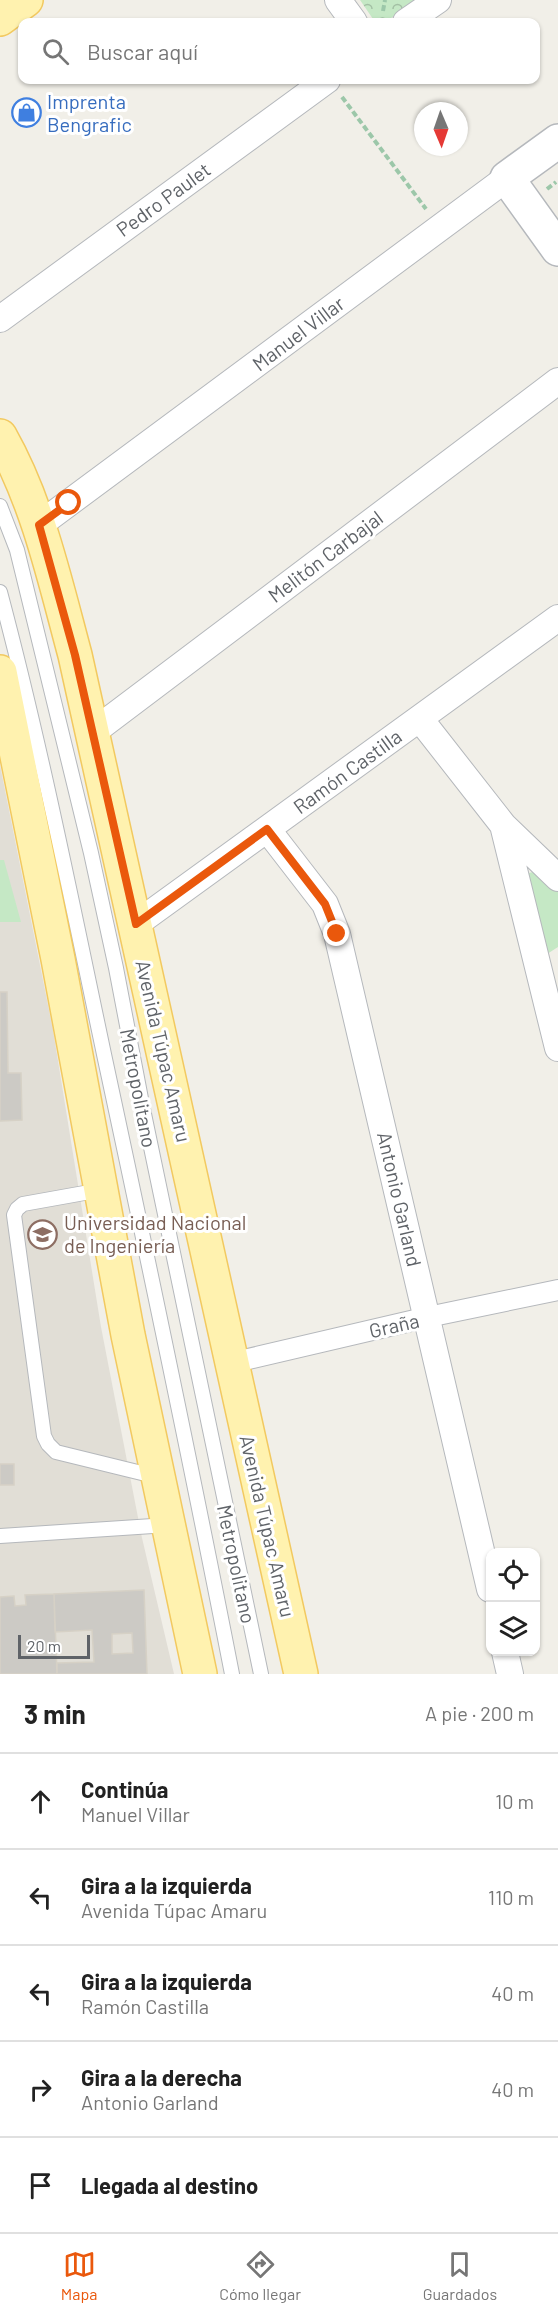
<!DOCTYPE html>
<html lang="es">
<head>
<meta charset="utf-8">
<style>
  :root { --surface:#fff; --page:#f2f2f2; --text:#222; --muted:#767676; --line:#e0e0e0; --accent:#ea580c }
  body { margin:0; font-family:Barlow,sans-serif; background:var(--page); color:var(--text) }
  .controls { position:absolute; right:18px; bottom:18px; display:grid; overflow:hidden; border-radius:12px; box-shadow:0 2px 4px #0004 }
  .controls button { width:54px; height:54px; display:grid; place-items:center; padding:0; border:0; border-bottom:2px solid var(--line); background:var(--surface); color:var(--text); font:30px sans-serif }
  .compass { position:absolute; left:414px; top:102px; width:54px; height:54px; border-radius:50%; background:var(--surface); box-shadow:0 2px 4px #0004; rotate:178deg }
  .scale { position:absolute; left:18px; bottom:15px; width:72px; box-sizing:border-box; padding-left:6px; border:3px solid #5f6368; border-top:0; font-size:16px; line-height:21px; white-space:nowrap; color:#5f6368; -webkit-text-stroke:4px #fff; paint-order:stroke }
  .stop { position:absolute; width:18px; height:18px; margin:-14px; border:4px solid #ea580c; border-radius:50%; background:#fff }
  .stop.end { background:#ea580c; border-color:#fff; box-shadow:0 2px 6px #0008 }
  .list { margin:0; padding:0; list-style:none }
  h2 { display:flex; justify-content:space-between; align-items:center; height:78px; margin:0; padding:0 24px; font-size:26px }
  h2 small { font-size:20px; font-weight:400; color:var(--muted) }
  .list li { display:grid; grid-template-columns:39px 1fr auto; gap:18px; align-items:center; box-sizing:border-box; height:96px; padding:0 24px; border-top:2px solid var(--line) }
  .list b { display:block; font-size:22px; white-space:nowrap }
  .list p { margin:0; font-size:20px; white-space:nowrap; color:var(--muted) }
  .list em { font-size:20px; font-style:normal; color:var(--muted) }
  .icon { flex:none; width:33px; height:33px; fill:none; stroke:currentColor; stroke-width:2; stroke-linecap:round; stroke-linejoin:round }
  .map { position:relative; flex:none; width:558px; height:1674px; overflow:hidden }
  .search { position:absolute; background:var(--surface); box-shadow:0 2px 4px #0004; left:18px; right:18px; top:18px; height:66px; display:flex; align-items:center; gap:15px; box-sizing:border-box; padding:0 21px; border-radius:12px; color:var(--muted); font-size:22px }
  .sheet { height:558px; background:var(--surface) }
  nav { display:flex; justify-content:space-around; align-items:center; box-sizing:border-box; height:84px; border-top:2px solid var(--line); background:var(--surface); font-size:16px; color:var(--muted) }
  nav a { display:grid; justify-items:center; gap:3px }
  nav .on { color:var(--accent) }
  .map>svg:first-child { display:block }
  .education { fill:#e1ded6 }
  .park { fill:url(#park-crowns) }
  .garden { fill:#c5e8c5 }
  .building { fill:#cccac5; stroke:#d6d1c6; stroke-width:1.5; fill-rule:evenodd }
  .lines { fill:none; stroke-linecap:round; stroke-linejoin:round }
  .service-casing { stroke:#b5b8bc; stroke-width:16 }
  .pedestrian-casing { stroke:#b5b8bc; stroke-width:22 }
  .minor-casing { stroke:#b5b8bc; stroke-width:28 }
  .tertiary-casing { stroke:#b5b8bc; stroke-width:36 }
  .primary-casing { stroke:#f2c960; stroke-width:36 }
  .path { stroke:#9cc7a9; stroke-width:4; stroke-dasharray:6 3; stroke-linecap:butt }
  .service { stroke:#fff; stroke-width:14 }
  .pedestrian { stroke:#fff; stroke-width:20 }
  .minor { stroke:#fff; stroke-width:26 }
  .tertiary { stroke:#fff; stroke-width:33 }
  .primary { stroke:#fff2af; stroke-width:33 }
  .route { stroke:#ea580c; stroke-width:8 }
  .labels { text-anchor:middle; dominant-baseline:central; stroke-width:6; stroke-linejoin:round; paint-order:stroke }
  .shop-label { font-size:20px; fill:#366cbe; stroke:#fff; text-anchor:start }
  .street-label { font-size:20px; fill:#5f6368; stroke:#fff }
  .education-label { font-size:20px; fill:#785e54; stroke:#fff; text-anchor:start }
</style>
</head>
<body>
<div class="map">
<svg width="558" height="1674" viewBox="0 0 558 1674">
  <defs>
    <pattern id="park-crowns" width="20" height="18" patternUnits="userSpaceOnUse" patternTransform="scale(1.5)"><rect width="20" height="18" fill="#c5e8c5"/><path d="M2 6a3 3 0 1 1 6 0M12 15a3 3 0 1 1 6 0" fill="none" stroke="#a3c0a4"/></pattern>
  </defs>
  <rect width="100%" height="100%" fill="#f1efe8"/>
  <path class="education" d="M0 765 53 1030 101 1327 142 1538 174 1674H0Z"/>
  <path class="park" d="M360 0H416L387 21 373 19Z"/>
  <path class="garden" d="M0 860H4L21 922H0Z
    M537 871 558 891V947L544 956 525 874Z"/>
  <path class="building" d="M0 992H7L8 1073H21L22 1120 0 1121Z
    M0 1464H14V1485H0Z
    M144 1590 147 1674H57V1663L94 1662 92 1630 55 1632 54 1594ZM132 1633 133 1653 112 1654V1634Z
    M54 1594 57 1674H0V1597L14 1596 15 1606 26 1605 25 1595Z"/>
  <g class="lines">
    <defs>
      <path id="service" d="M0 506 17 550 91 853 116 968 143 1109 261 1674
        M0 592C41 746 72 903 105 1059 149 1264 192 1469 232 1674
        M101 1190 23 1204 17 1209 14 1215 44 1436 48 1444 56 1452 158 1477
        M0 1536 168 1525"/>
      <path id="pedestrian" d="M231 1363 428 1317 558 1290"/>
      <path id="minor" d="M338 0 354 22
        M406 22 438 0
        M0 319 327 80
        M39 525 507 178
        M420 719 503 825 558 878
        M93 732 558 381
        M503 825 558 1048
        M267 829 325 904 337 934 490 1589
        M136 924 558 618
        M505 1652 510 1674"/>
      <path id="tertiary" d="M558 141 507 178 558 249"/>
      <path id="primary" d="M0 19 26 0
        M0 436C38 503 55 581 75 655L301 1674
        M0 672 58 959 128 1335 200 1674"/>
    </defs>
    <use href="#service" class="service-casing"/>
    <use href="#pedestrian" class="pedestrian-casing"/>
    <use href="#minor" class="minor-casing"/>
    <use href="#tertiary" class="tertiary-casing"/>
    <use href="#primary" class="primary-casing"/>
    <path class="path" d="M383 11 385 0
      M342 97 426 209
      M547 189 556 182"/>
    <use href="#service" class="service"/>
    <use href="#pedestrian" class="pedestrian"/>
    <use href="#minor" class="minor"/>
    <use href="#tertiary" class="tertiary"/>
    <use href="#primary" class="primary"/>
  </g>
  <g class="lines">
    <path class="route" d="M69 503 39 525 75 655 136 924 267 829 325 904 337 934"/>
  </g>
  <defs>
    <symbol id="shop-ring" viewBox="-11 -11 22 22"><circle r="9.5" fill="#fff" stroke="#3f7fe0" stroke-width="1.5"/><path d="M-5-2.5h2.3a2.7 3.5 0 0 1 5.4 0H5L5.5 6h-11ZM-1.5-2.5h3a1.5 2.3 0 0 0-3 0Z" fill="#3f7fe0"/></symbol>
    <symbol id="university-ring" viewBox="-11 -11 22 22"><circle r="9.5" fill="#fff" stroke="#8d6e63" stroke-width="1.5"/><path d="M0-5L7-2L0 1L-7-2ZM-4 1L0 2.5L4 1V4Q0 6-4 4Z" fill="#8d6e63"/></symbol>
  </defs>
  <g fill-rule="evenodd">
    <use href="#shop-ring" x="10" y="96" width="33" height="33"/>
    <use href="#university-ring" x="26" y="1218" width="33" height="33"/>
  </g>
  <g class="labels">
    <g class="shop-label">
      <text x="47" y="101">Imprenta<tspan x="47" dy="23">Bengrafic</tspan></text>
    </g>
    <g class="street-label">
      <text transform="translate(163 199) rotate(-36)">Pedro Paulet</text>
      <text transform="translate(298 333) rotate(-37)">Manuel Villar</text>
      <text transform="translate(325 556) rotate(-37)">Melitón Carbajal</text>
      <text transform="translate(347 771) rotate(-36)">Ramón Castilla</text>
      <text transform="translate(164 1051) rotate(77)">Avenida Túpac Amaru</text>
      <text transform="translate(139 1088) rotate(79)">Metropolitano</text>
      <text transform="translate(400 1199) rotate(77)">Antonio Garland</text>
      <text transform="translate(394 1325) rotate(-13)">Graña</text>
      <text transform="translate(268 1526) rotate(77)">Avenida Túpac Amaru</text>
      <text transform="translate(237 1564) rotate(78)">Metropolitano</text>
    </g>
    <g class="education-label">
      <text x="64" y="1222">Universidad Nacional<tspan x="64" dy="23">de Ingeniería</tspan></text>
    </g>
  </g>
</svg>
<div class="controls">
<button><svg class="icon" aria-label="locate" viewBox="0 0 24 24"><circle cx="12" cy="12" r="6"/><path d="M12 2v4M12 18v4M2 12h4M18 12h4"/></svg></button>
<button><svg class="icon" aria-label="layers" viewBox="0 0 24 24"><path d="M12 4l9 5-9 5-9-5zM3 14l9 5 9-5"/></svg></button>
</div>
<svg class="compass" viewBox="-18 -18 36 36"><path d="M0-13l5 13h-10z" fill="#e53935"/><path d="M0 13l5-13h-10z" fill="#767676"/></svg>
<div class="scale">20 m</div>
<div class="stop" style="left:69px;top:503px"></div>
<div class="stop end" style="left:337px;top:934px"></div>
<div class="search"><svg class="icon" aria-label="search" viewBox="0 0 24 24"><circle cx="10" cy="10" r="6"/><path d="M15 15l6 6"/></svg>Buscar aquí</div>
</div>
<section class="sheet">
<h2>3 min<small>A pie · 200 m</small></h2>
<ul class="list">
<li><svg class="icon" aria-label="ahead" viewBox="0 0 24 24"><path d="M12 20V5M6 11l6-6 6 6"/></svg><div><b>Continúa</b><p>Manuel Villar</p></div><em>10 m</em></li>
<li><svg class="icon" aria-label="left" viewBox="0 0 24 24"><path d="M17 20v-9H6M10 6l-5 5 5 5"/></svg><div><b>Gira a la izquierda</b><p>Avenida Túpac Amaru</p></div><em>110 m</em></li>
<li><svg class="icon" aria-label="left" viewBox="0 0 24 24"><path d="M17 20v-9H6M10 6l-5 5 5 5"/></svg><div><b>Gira a la izquierda</b><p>Ramón Castilla</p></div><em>40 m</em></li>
<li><svg class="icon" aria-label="right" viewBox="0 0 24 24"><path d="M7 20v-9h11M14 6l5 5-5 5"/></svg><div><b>Gira a la derecha</b><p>Antonio Garland</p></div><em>40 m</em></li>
<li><svg class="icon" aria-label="arrive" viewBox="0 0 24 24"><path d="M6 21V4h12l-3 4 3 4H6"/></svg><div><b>Llegada al destino</b></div></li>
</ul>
</section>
<nav>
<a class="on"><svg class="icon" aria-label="map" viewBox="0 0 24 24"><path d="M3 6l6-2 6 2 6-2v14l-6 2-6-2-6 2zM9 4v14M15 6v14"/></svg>Mapa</a>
<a><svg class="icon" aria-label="directions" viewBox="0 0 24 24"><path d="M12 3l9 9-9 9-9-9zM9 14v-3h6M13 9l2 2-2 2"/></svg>Cómo llegar</a>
<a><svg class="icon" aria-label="saved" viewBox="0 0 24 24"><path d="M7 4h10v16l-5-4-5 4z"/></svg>Guardados</a>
</nav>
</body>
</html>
